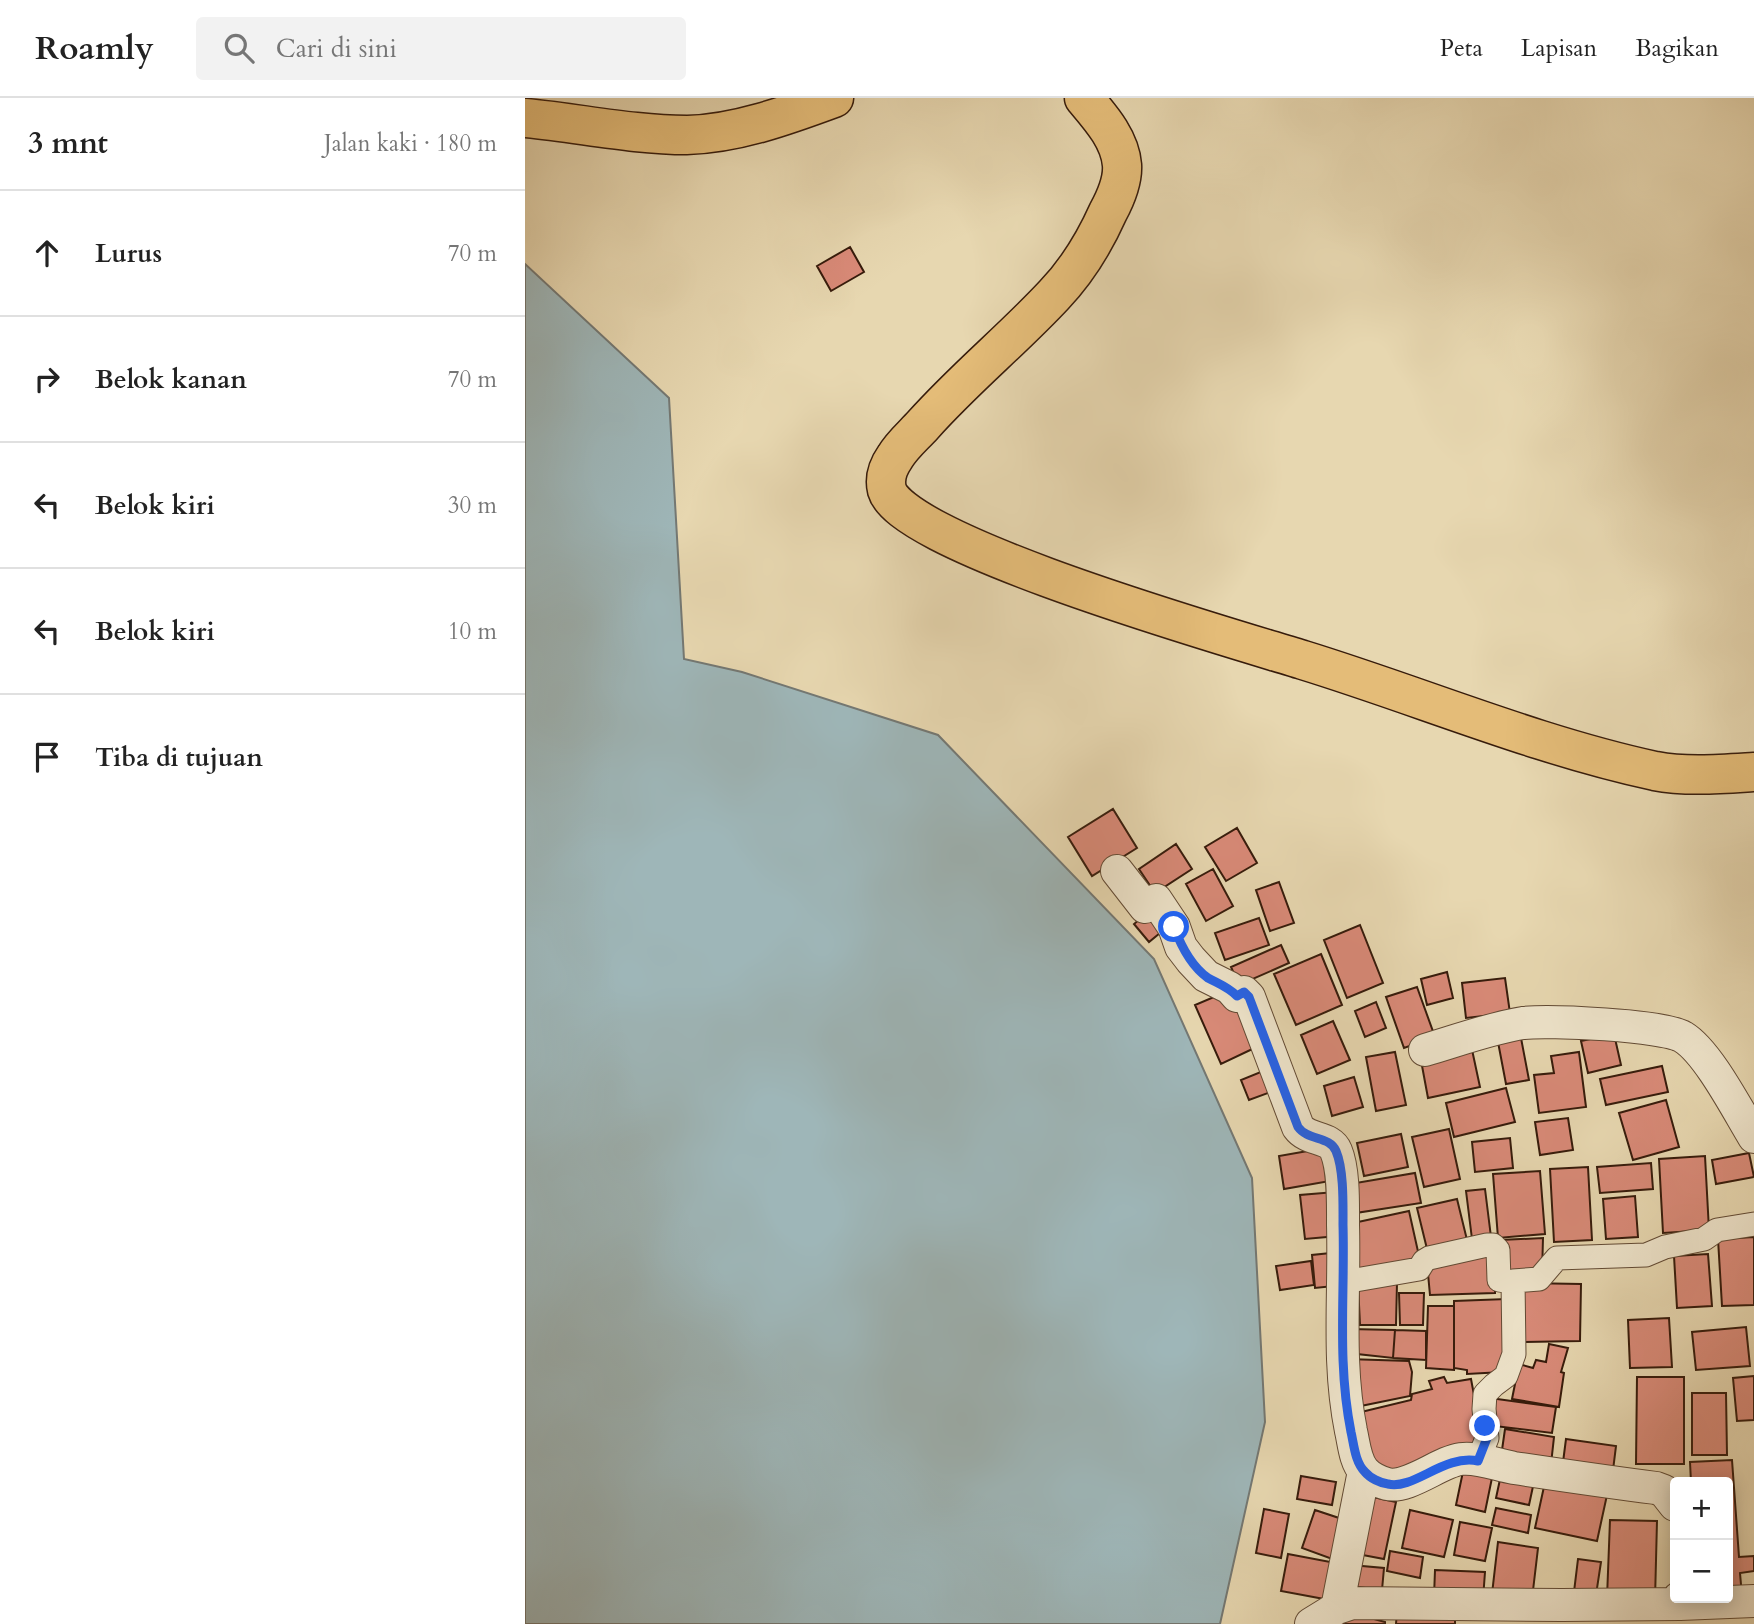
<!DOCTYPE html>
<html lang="id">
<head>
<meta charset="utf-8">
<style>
  :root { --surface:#fff; --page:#f2f2f2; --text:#222; --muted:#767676; --line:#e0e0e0 }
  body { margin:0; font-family:Cardo,serif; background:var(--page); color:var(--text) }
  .controls { position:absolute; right:21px; bottom:21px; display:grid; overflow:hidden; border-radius:7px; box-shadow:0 4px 18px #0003 }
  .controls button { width:63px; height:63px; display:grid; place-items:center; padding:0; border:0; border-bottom:2px solid var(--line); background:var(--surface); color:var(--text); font:35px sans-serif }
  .stop { position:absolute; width:21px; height:21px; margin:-16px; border:5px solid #2563eb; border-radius:50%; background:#fff }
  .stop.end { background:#2563eb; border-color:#fff; box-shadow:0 2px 7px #0008 }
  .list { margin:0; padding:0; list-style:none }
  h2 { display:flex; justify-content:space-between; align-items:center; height:91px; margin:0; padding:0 28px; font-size:30px }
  h2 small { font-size:23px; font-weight:400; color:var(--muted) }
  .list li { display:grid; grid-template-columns:46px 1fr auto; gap:21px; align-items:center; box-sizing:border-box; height:126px; padding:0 28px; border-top:2px solid var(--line) }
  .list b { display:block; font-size:26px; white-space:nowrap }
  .list em { font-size:23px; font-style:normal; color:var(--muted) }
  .icon { flex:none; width:38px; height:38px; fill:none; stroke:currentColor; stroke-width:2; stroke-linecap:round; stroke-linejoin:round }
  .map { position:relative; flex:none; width:1229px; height:1526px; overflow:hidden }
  header { display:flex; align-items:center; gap:42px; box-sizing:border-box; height:98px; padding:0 35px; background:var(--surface); border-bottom:2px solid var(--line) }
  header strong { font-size:33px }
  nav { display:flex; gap:38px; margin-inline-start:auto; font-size:24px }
  .search { width:490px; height:63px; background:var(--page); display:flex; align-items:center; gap:18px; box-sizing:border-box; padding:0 24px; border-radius:7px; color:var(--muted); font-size:26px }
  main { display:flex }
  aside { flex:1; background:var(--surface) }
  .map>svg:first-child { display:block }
  .water { fill:#9eb6b8; stroke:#747873; stroke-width:2 }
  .building { fill:#d98a78; stroke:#361b0b; stroke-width:2 }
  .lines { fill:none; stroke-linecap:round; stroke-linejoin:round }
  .pedestrian-casing { stroke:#624a34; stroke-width:25 }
  .minor-casing { stroke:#624a34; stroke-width:34 }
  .trunk-casing { stroke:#361b0b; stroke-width:41 }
  .pedestrian { stroke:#efe5cc; stroke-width:23 }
  .minor { stroke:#efe5cc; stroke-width:32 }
  .trunk { stroke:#e4bc78; stroke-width:38 }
  .route { stroke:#2563eb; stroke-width:9 }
</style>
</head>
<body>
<header>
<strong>Roamly</strong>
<div class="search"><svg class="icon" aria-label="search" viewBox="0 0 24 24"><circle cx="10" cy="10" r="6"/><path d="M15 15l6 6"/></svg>Cari di sini</div>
<nav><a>Peta</a><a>Lapisan</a><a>Bagikan</a></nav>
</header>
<main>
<aside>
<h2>3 mnt<small>Jalan kaki · 180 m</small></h2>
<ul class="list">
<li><svg class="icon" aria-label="ahead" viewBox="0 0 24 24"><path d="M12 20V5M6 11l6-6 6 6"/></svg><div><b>Lurus</b></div><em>70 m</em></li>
<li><svg class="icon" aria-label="right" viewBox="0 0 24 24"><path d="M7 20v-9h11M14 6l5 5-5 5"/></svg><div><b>Belok kanan</b></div><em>70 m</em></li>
<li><svg class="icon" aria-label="left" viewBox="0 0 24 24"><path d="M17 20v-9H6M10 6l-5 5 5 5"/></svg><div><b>Belok kiri</b></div><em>30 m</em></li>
<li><svg class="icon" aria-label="left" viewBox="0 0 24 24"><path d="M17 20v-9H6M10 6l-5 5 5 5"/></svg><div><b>Belok kiri</b></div><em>10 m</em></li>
<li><svg class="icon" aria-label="arrive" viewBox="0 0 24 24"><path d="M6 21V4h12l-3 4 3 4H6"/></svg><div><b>Tiba di tujuan</b></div></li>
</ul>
</aside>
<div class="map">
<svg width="1229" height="1526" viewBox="0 0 1229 1526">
  <rect width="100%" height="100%" fill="#e7d7b0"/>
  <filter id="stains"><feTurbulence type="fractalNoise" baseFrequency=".00286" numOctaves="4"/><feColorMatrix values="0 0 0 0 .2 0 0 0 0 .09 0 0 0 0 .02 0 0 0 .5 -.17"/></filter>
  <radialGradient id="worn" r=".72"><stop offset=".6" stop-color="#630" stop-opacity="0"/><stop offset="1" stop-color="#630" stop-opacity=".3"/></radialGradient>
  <path class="water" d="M0 166 144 300 159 561 217 574 413 637 629 861 727 1080 740 1324 695 1526H0Z"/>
  <path class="building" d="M325 149 339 174 306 193 292 168Z
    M588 711 612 750 567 778 543 739Z
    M712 730 732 765 701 783 680 749Z
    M651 746 667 771 630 795 614 771Z
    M688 771 708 808 681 823 661 786Z
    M754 784 769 825 745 833 731 792Z
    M630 808 646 826 624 844 609 826Z
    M734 820 744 847 700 862 690 835Z
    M835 827 858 885 822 900 799 842Z
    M756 847 764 865 714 887 706 869Z
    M796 856 817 907 771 927 749 876Z
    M922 874 928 900 902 907 896 881Z
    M980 880 985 915 941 920 937 885Z
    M892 889 910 939 879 950 861 899Z
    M703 893 740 945 696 966 670 907Z
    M851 904 861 930 840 939 830 913Z
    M808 923 825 962 792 976 776 937Z
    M1089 936 1096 967 1063 975 1056 943Z
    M996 940 1004 982 981 986 973 944Z
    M946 947 955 989 903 1000 895 957Z
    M870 954 881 1007 851 1013 841 959Z
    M1054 954 1061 1009 1014 1015 1009 977 1029 975 1026 958Z
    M1137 968 1143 994 1081 1007 1075 981Z
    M743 971 751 992 724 1002 716 982Z
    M829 979 838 1009 807 1018 799 988Z
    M981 990 990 1024 929 1039 921 1005Z
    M1141 1002 1154 1049 1108 1062 1094 1015Z
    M1043 1020 1048 1052 1015 1057 1010 1024Z
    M924 1031 935 1081 899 1089 887 1039Z
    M876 1036 883 1069 839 1078 832 1045Z
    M985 1040 988 1070 950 1074 947 1044Z
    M800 1050 805 1083 759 1091 754 1058Z
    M1224 1055 1229 1079 1191 1086 1187 1062Z
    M1180 1058 1184 1132 1138 1135 1134 1061Z
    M1126 1065 1128 1091 1075 1095 1072 1069Z
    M1063 1069 1067 1142 1029 1144 1025 1071Z
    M1015 1073 1020 1136 973 1140 968 1076Z
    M890 1075 896 1105 824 1116 819 1087Z
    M960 1091 966 1139 947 1141 941 1093Z
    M810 1094 813 1138 780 1141 775 1097Z
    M1110 1098 1113 1139 1081 1141 1078 1101Z
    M932 1101 943 1146 903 1155 892 1110Z
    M884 1113 896 1167 830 1180 819 1127Z
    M1229 1139V1207L1197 1208 1193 1141Z
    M1018 1140 1017 1177 976 1180 975 1142Z
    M970 1152V1195L905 1197 902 1165Z
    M815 1154 818 1187 790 1190 787 1157Z
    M1183 1156 1187 1208 1152 1210 1149 1158Z
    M786 1163 789 1187 755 1192 751 1168Z
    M872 1185 871 1227H835L833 1186Z
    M991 1185 1056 1186 1055 1243 994 1244Z
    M874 1195H899L898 1227H875Z
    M982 1201 978 1274 942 1276V1272L929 1270V1203Z
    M903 1208H929V1272L901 1270Z
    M1144 1220 1147 1269 1105 1270 1103 1222Z
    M1221 1229 1225 1268 1171 1272 1167 1234Z
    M824 1231 870 1232 868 1260 823 1255Z
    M870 1232 901 1233V1262L868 1260Z
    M1024 1246 1043 1250 1036 1274 1039 1275 1034 1309 987 1301 994 1266 1008 1270 1011 1262 1021 1264Z
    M822 1261 884 1263 887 1274 885 1298 826 1310Z
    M1229 1278V1322L1212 1323 1208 1280Z
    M919 1279 922 1285 946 1281 958 1345 904 1363 850 1376 832 1315 886 1302 887 1296 907 1291 904 1283Z
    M1112 1279H1159V1366H1111Z
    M1167 1295H1201L1202 1357H1167Z
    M965 1300 1031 1309 1027 1335 961 1327Z
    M980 1331 1029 1339 1026 1366 976 1359Z
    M1041 1341 1091 1348 1087 1380 1037 1372Z
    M1207 1362 1214 1459 1229 1458V1473L1215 1475 1217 1498 1203 1499V1384H1166L1165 1364Z
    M940 1364 969 1370 960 1414 931 1407Z
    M977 1372 1010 1379 1004 1407 971 1400Z
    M776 1378 811 1384 807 1407 772 1401Z
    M1020 1384 1082 1397 1072 1443 1010 1430Z
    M839 1397 871 1404 859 1461 827 1455Z
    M971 1410 1006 1417 1003 1435 967 1427Z
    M739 1411 764 1416 756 1460 731 1455Z
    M790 1412 823 1423 810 1462 777 1450Z
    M885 1412 928 1422 919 1459 877 1450Z
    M1085 1422 1132 1423 1130 1502 1082 1500Z
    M935 1424 967 1430 960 1463 929 1457Z
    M973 1444 1013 1450 1007 1501 967 1496Z
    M865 1453 898 1459 895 1480 862 1473Z
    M763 1456 816 1466 810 1503 756 1493Z
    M1053 1461 1076 1464 1071 1497 1049 1494Z
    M826 1467 859 1470 857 1492 824 1488Z
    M910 1472 960 1474 958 1501 909 1499Z
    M820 1513 860 1524V1526H816Z
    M872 1513 930 1520V1526H871Z"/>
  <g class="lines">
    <defs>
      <path id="pedestrian" d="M819 1184 894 1171 899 1163 904 1160 962 1147H968L973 1152 974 1182 988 1184
        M953 1363 962 1340 959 1311 960 1296 969 1287 981 1278 989 1256 988 1183 1014 1181 1032 1160 1121 1157 1140 1149 1179 1141 1192 1132 1229 1126"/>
      <path id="minor" d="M592 773 620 809 631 802 649 829 656 849 666 862 681 878 705 890 712 898 719 894 724 899 773 1029C783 1043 805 1038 811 1053 819 1072 818 1106 818 1127 820 1197 812 1264 826 1333 829 1346 830 1363 839 1373 844 1379 854 1384 862 1386 884 1391 914 1364 936 1361 953 1359 972 1367 989 1370 1036 1377 1083 1384 1131 1390L1139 1393 1150 1407
        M900 952C931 943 966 930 998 925 1023 922 1139 927 1158 939 1183 954 1213 1013 1229 1039
        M1154 1500 1155 1506 1229 1503
        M812 1510 839 1373
        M786 1526 812 1510 827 1505 1037 1507 1155 1506"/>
      <path id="trunk" d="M559 0C575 19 595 41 597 67 598 82 590 101 583 114 570 143 551 174 529 197 487 242 439 281 398 327 389 337 377 347 370 359 363 369 359 380 362 392 378 447 714 542 778 562 895 598 1010 647 1130 673 1161 679 1197 676 1229 674
        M0 20C54 25 108 37 162 37 211 36 263 17 309 0"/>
    </defs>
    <use href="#pedestrian" class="pedestrian-casing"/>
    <use href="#minor" class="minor-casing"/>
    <use href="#trunk" class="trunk-casing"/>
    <use href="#pedestrian" class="pedestrian"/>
    <use href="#minor" class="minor"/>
    <use href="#trunk" class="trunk"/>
  </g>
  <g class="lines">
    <path class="route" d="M649 829C656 848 666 868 683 880 694 886 703 889 712 898L719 894 724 899 773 1029C783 1043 805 1038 811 1053 819 1072 818 1106 818 1127 820 1197 812 1264 826 1334 829 1347 830 1364 840 1374 845 1380 855 1385 863 1386 889 1392 919 1356 953 1363L962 1340 960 1328"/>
  </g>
  <rect width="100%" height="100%" filter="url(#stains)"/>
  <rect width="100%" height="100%" fill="url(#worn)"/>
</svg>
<div class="controls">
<button>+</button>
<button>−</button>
</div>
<div class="stop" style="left:649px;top:829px"></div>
<div class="stop end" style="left:960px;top:1328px"></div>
</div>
</main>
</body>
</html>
